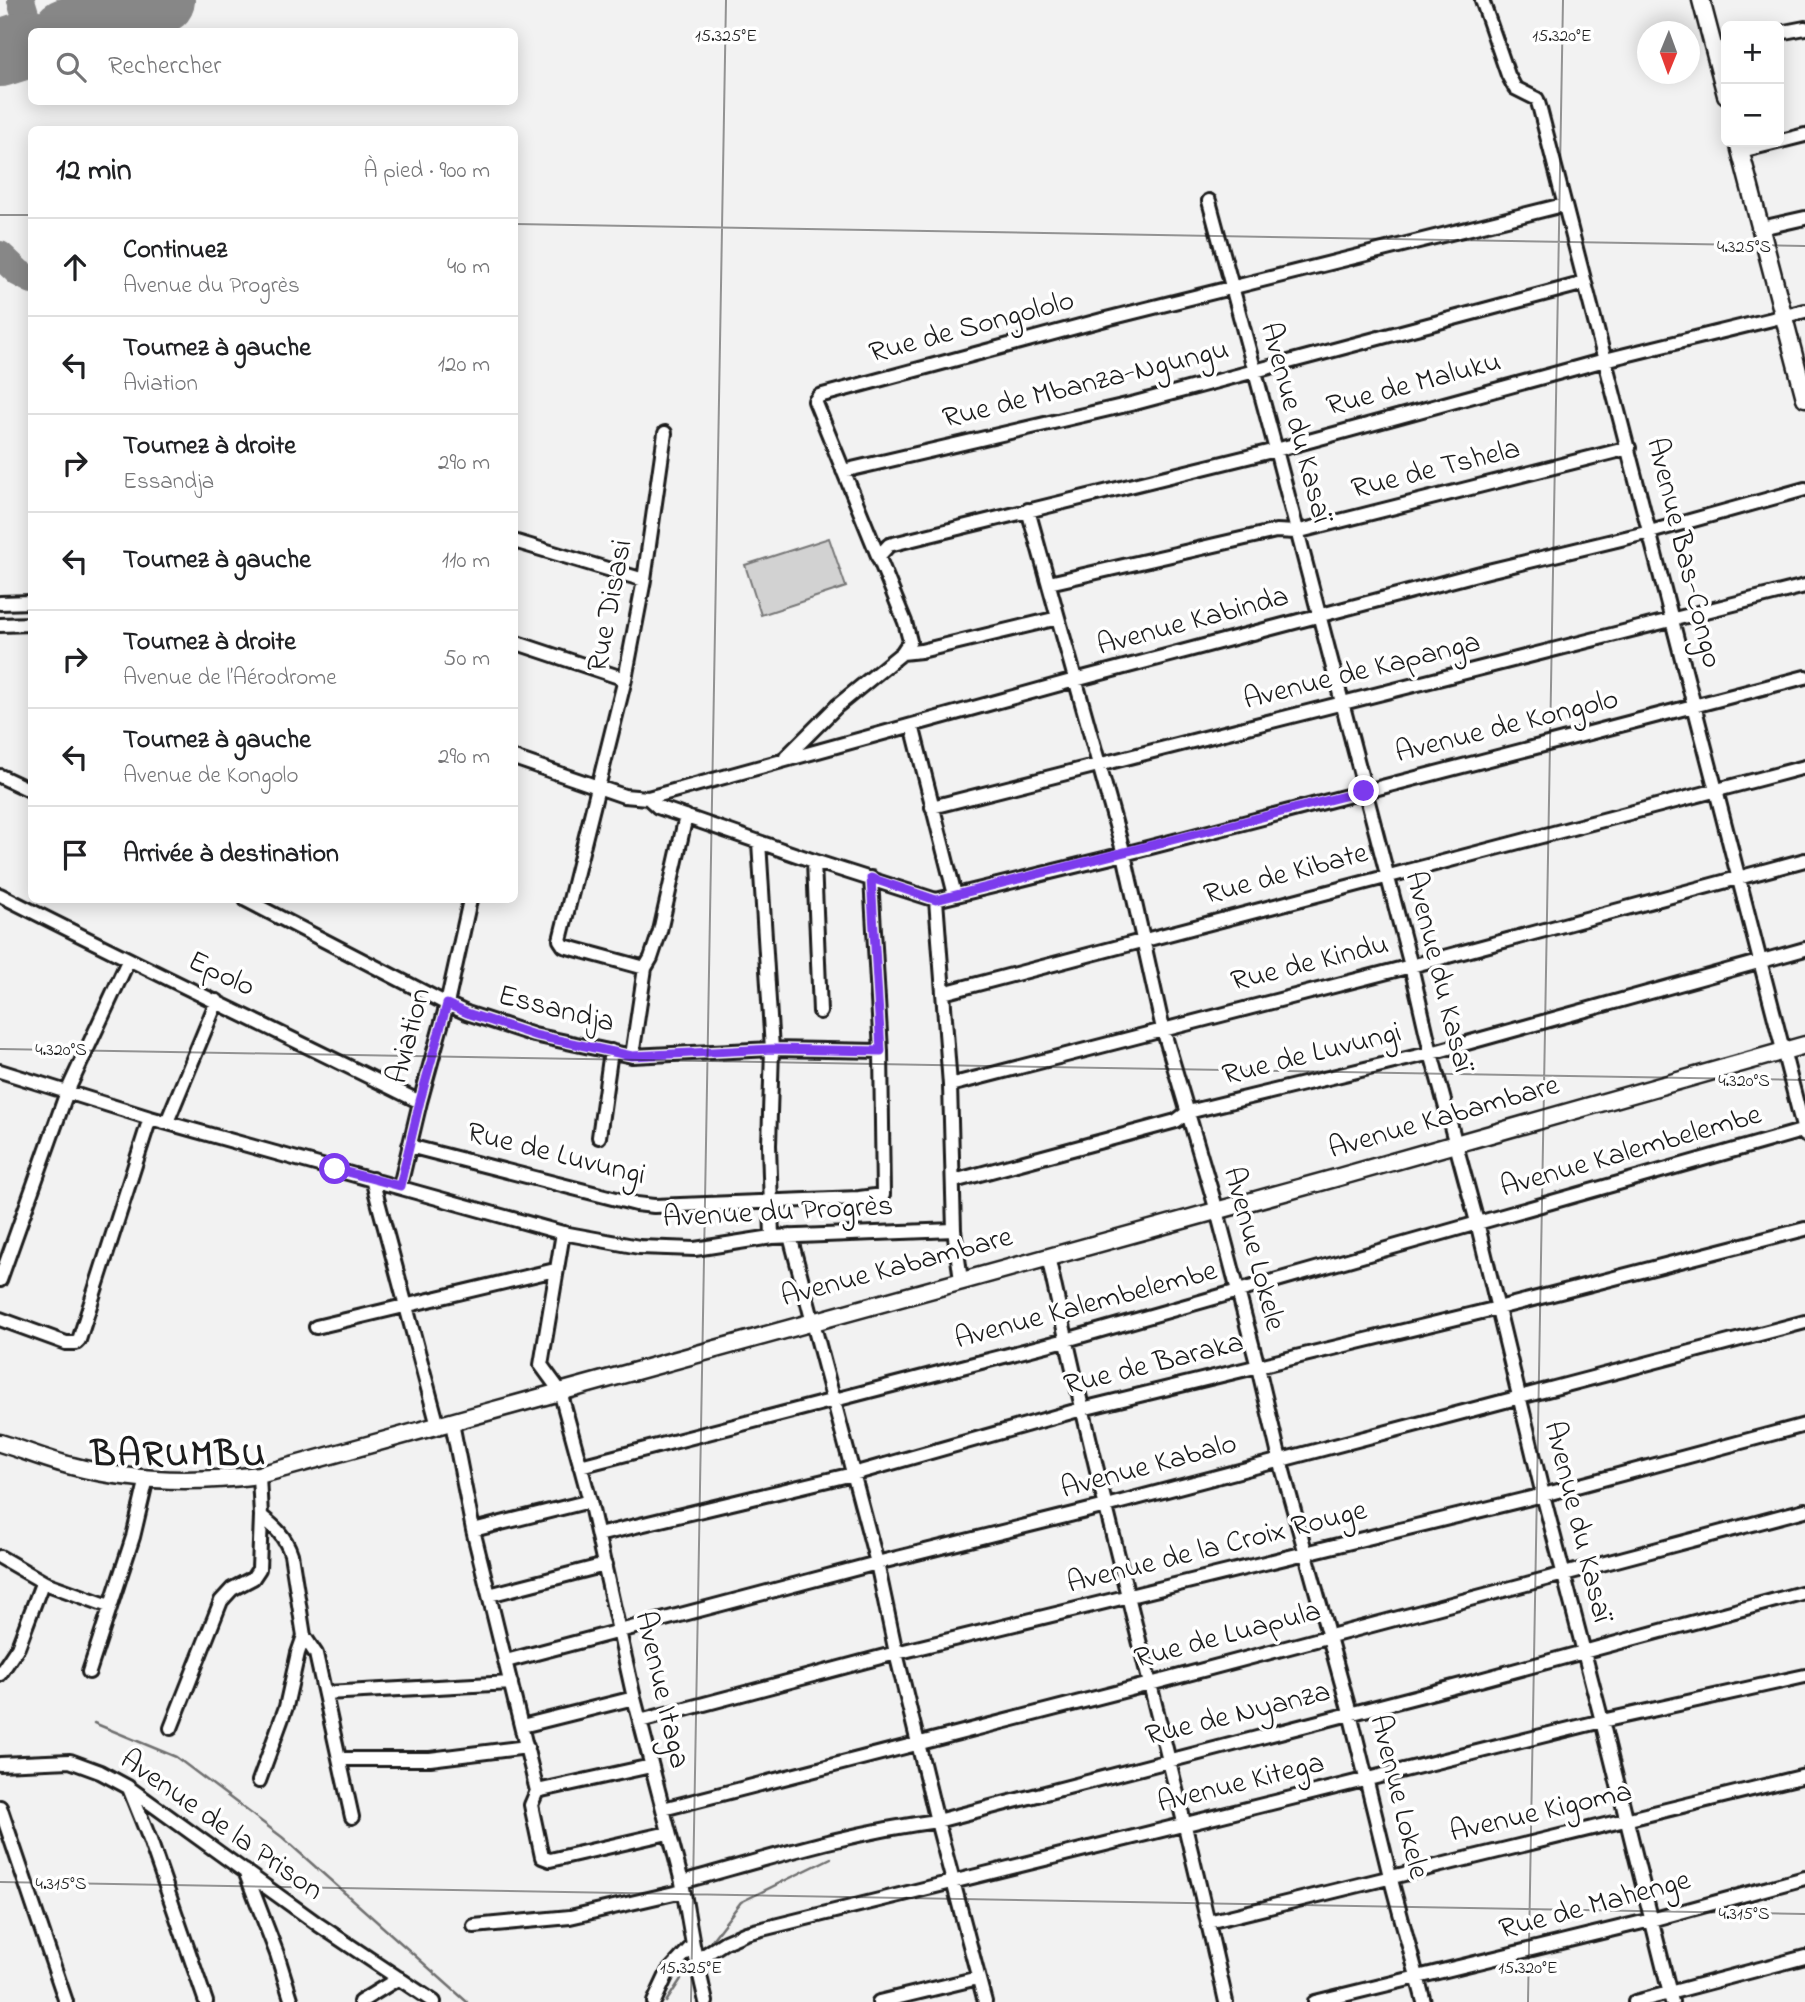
<!DOCTYPE html>
<html lang="fr">
<head>
<meta charset="utf-8">
<style>
  :root { --surface:#fff; --page:#f6f6f6; --text:#202124; --muted:#757577; --line:#e0e0e0 }
  body { margin:0; font-family:"Indie Flower",sans-serif; background:var(--page); color:var(--text) }
  .controls { position:absolute; right:21px; top:21px; display:grid; overflow:hidden; border-radius:10px; box-shadow:0 4px 18px #0003 }
  .controls button { width:63px; height:63px; display:grid; place-items:center; padding:0; border:0; border-bottom:2px solid var(--line); background:var(--surface); color:var(--text); font:35px sans-serif }
  .compass { position:absolute; left:1637px; top:21px; width:63px; height:63px; border-radius:50%; background:var(--surface); box-shadow:0 4px 18px #0003; rotate:181deg }
  .stop { position:absolute; width:21px; height:21px; margin:-16px; border:5px solid #7c3aed; border-radius:50%; background:#fff }
  .stop.end { background:#7c3aed; border-color:#fff; box-shadow:0 2px 7px #0008 }
  .list { margin:0; padding:0; list-style:none }
  h2 { display:flex; justify-content:space-between; align-items:center; height:91px; margin:0; padding:0 28px; font-size:30px }
  h2 small { font-size:23px; font-weight:400; color:var(--muted) }
  .list li { display:grid; grid-template-columns:46px 1fr auto; gap:21px; align-items:center; box-sizing:border-box; height:98px; padding:0 28px; border-top:2px solid var(--line) }
  .list b { display:block; font-size:26px; white-space:nowrap }
  .list p { margin:0; font-size:23px; white-space:nowrap; color:var(--muted) }
  .list em { font-size:23px; font-style:normal; color:var(--muted) }
  .icon { flex:none; width:38px; height:38px; fill:none; stroke:currentColor; stroke-width:2; stroke-linecap:round; stroke-linejoin:round }
  .map { position:relative; flex:none; width:1805px; height:2002px; overflow:hidden }
  .search { position:absolute; background:var(--surface); box-shadow:0 4px 18px #0003; left:28px; top:28px; width:490px; height:77px; display:flex; align-items:center; gap:18px; box-sizing:border-box; padding:0 24px; border-radius:10px; color:var(--muted); font-size:26px }
  .panel { position:absolute; background:var(--surface); box-shadow:0 4px 18px #0003; left:28px; top:126px; width:490px; height:777px; border-radius:10px }
  .map>svg:first-child { display:block }
  .garden { fill:#d2d2d2; stroke:#777; stroke-width:2 }
  .lines { fill:none; stroke-linecap:round; stroke-linejoin:round }
  .stream { stroke:#707070; stroke-width:2.5 }
  .taxiway { stroke:#878787; stroke-width:28 }
  .runway { stroke:#878787; stroke-width:68 }
  .minor-casing { stroke:#1c1c1c; stroke-width:18 }
  .major-casing { stroke:#1c1c1c; stroke-width:21 }
  .minor { stroke:#fff; stroke-width:12 }
  .major { stroke:#fff; stroke-width:16 }
  .route { stroke:#7c3aed; stroke-width:9 }
  .ticks { fill:none; stroke:#1c1c1c; stroke-width:2; stroke-opacity:0.45 }
  .labels { text-anchor:middle; dominant-baseline:central; stroke-width:7; stroke-linejoin:round; paint-order:stroke }
  .street-label { font-size:30px; fill:#1c1c1c; stroke:#fff }
  .district-label { font-size:37px; font-weight:bold; letter-spacing:2px; fill:#1c1c1c; stroke:#fff }
  .ticks-label { font-size:18px; text-anchor:middle; fill:#1c1c1c; stroke:#fff; stroke-width:7; stroke-linejoin:round; paint-order:stroke }
</style>
</head>
<body>
<div class="map">
<svg width="1805" height="2002" viewBox="0 0 1805 2002">
  <rect width="100%" height="100%" fill="#f2f2f2"/>
  <filter id="ink" filterUnits="userSpaceOnUse"><feTurbulence type="fractalNoise" baseFrequency=".0143" numOctaves="2"/><feDisplacementMap in="SourceGraphic" scale="14" xChannelSelector="R" yChannelSelector="G"/><feConvolveMatrix kernelMatrix="1 2 1 2 8 2 1 2 1" color-interpolation-filters="sRGB"/></filter>
  <g filter="url(#ink)">
    <path class="garden" d="M829 538 846 587 761 615 745 565Z"/>
    <g class="lines">
      <path class="stream" d="M94 1723 176 1757 282 1837 467 2002
        M711 1941 741 1902 831 1858
        M666 2002 681 1979"/>
      <path class="taxiway" d="M21 0 32 37
        M0 255 19 273 32 280"/>
      <path class="runway" d="M66 32 161 0
        M0 53 32 43"/>
      <defs>
        <path id="minor" d="M1482 0 1508 75 1515 88 1537 99 1540 109 1805 1135
          M1779 33 1805 28
          M1741 151 1805 135
          M1209 201 1276 450 1411 966 1431 1053 1477 1222 1543 1495 1602 1721 1672 2002
          M1761 228 1805 218
          M843 471 1135 403 1585 283
          M1028 510 1124 854 1163 1029 1217 1211 1258 1367 1280 1460 1350 1713 1390 1876 1424 2002
          M514 541 644 580
          M878 557 889 545 1276 450 1605 360 1805 311
          M1049 583 1276 531 1296 532 1629 448
          M0 603 32 602
          M0 625 32 624
          M514 642 625 679
          M902 653 921 651 1058 618
          M912 725 955 895
          M786 757 837 706 902 653 910 641 905 622 815 401 819 396 1102 320 1563 205
          M514 758 624 796 648 798 1075 680 1488 571 1650 532 1805 489
          M0 776 32 791
          M648 798 658 807 814 861 936 900 1124 854 1805 677
          M932 807 1805 586
          M759 842 772 1049 769 1145 772 1237
          M814 861 820 1012
          M0 895C139 966 280 1032 420 1102
          M246 900 447 1004 467 1013 534 1035 632 1056 772 1049 881 1051
          M936 900 950 1085 954 1230 961 1280
          M645 968 564 946 560 940 625 679 644 580 665 433
          M943 993 1805 767
          M632 1056 645 968 651 958 660 931 686 816
          M0 1071 150 1118 563 1233 639 1247 695 1249 772 1237 954 1230
          M950 1085 1411 966 1805 860
          M167 1122 217 1001
          M599 1137 611 1051
          M409 1146 636 1204 654 1206 859 1198 883 1195 881 1051 871 878
          M372 1179 438 1426
          M954 1181 1176 1121 1188 1112 1431 1053 1805 949
          M400 1186 420 1102 447 1004 470 900
          M563 1233 541 1365 560 1391 590 1501 634 1698 682 1882 693 1945 706 2002
          M790 1236 877 1563 896 1653 937 1821 985 2002
          M1048 1256C1101 1506 1171 1752 1226 2002
          M0 1280 67 1092 128 961
          M0 1319 66 1343H76L79 1340 150 1118
          M316 1327 555 1270
          M452 1423 473 1530 537 1791 531 1805 542 1857 550 1860 668 1833
          M580 1466 1066 1340 1805 1130
          M473 1530 590 1501
          M598 1535 853 1474 1082 1409 1498 1308 1805 1229
          M0 1557 45 1583 109 1606
          M489 1595 605 1565
          M304 1636 316 1654 352 1817
          M506 1661 877 1563 1106 1506 1805 1322
          M89 1672 133 1537 147 1478
          M0 1674 18 1647 41 1586 45 1583
          M326 1693 511 1683
          M640 1721 896 1653 1543 1495 1805 1425
          M522 1726 634 1698
          M171 1728 221 1601 232 1589 253 1578 259 1569 261 1516 259 1475
          M340 1759H430L527 1747
          M0 1764 70 1761 100 1772 128 1787 319 1925 434 2002
          M259 1781 286 1707 298 1653 304 1636 291 1554C285 1536 275 1527 261 1516
          M129 1788 150 1840 206 2002
          M537 1791 651 1766
          M0 1807 66 2002
          M663 1809 1150 1684 1805 1510
          M245 1871 277 1954 292 2002
          M682 1882C766 1859 850 1832 937 1821L1465 1684 1805 1592
          M1208 1922 1805 1776
          M474 1926 570 1917 683 1891
          M697 1960 725 1942 746 1933 1602 1721 1805 1676
          M360 2002 399 1978
          M654 2002 668 1972 693 1945
          M879 2002 978 1978
          M1315 2002 1651 1920 1805 1878
          M1635 2002 1805 1957"/>
        <path id="major" d="M1701 0 1726 95
          M1738 142 1805 398
          M0 1443C24 1450 47 1460 72 1466 132 1482 197 1483 259 1475L1339 1177 1805 1045"/>
      </defs>
      <use href="#minor" class="minor-casing"/>
      <use href="#major" class="major-casing"/>
      <use href="#minor" class="minor"/>
      <use href="#major" class="major"/>
    </g>
  </g>
  <g class="lines" filter="url(#ink)">
    <path class="route" d="M335 1169 400 1186 420 1101 447 1004 467 1013 534 1035 632 1056 772 1049 881 1051 871 878 936 900 1364 791"/>
  </g>
  <path class="ticks" d="M0 215H32M514 224 1805 246M0 1049 1805 1080M0 1882 1805 1914M691 2002 726 0M1528 2002 1563 0"/>
  <g class="labels">
    <g class="street-label">
      <text transform="translate(972 328) rotate(-15)">Rue de Songololo</text>
      <text transform="translate(1086 385) rotate(-14)">Rue de Mbanza-Ngungu</text>
      <text transform="translate(1414 385) rotate(-15)">Rue de Maluku</text>
      <text transform="translate(1295 423) rotate(75)">Avenue du Kasaï</text>
      <text transform="translate(1436 470) rotate(-14)">Rue de Tshela</text>
      <text transform="translate(1683 553) rotate(76)">Avenue Bas-Congo</text>
      <text transform="translate(611 606) rotate(-79)">Rue Disasi</text>
      <text transform="translate(1193 622) rotate(-15)">Avenue Kabinda</text>
      <text transform="translate(1362 672) rotate(-14)">Avenue de Kapanga</text>
      <text transform="translate(1507 727) rotate(-14)">Avenue de Kongolo</text>
      <text transform="translate(1286 875) rotate(-15)">Rue de Kibate</text>
      <text transform="translate(1310 964) rotate(-14)">Rue de Kindu</text>
      <text transform="translate(1438 972) rotate(76)">Avenue du Kasaï</text>
      <text transform="translate(221 975) rotate(25)">Epolo</text>
      <text transform="translate(556 1010) rotate(14)">Essandja</text>
      <text transform="translate(410 1036) rotate(-75)">Aviation</text>
      <text transform="translate(1312 1055) rotate(-14)">Rue de Luvungi</text>
      <text transform="translate(1444 1118) rotate(-16)">Avenue Kabambare</text>
      <text transform="translate(1631 1152) rotate(-16)">Avenue Kalembelembe</text>
      <text transform="translate(556 1155) rotate(14)">Rue de Luvungi</text>
      <text transform="translate(778 1213) rotate(-3)">Avenue du Progrès</text>
      <text transform="translate(1253 1249) rotate(75)">Avenue Lokele</text>
      <text transform="translate(897 1268) rotate(-15)">Avenue Kabambare</text>
      <text transform="translate(1086 1306) rotate(-15)">Avenue Kalembelembe</text>
      <text transform="translate(1154 1365) rotate(-14)">Rue de Baraka</text>
      <text transform="translate(1149 1467) rotate(-15)">Avenue Kabalo</text>
      <text transform="translate(1577 1522) rotate(76)">Avenue du Kasaï</text>
      <text transform="translate(1217 1548) rotate(-14)">Avenue de la Croix Rouge</text>
      <text transform="translate(1228 1636) rotate(-15)">Rue de Luapula</text>
      <text transform="translate(661 1690) rotate(77)">Avenue Itaga</text>
      <text transform="translate(1238 1715) rotate(-14)">Rue de Nyanza</text>
      <text transform="translate(1241 1784) rotate(-14)">Avenue Kitega</text>
      <text transform="translate(1398 1797) rotate(76)">Avenue Lokele</text>
      <text transform="translate(1541 1813) rotate(-13)">Avenue Kigoma</text>
      <text transform="translate(221 1826) rotate(35)">Avenue de la Prison</text>
      <text transform="translate(1595 1906) rotate(-15)">Rue de Mahenge</text>
    </g>
    <g class="district-label">
      <text x="179" y="1456">BARUMBU</text>
    </g>
  </g>
  <g class="ticks-label">
    <text x="726" y="41">15.325°E</text>
    <text x="1562" y="41">15.320°E</text>
    <text x="1744" y="252">4.325°S</text>
    <text x="61" y="1055">4.320°S</text>
    <text x="1744" y="1086">4.320°S</text>
    <text x="61" y="1889">4.315°S</text>
    <text x="1744" y="1919">4.315°S</text>
    <text x="691" y="1973">15.325°E</text>
    <text x="1528" y="1973">15.320°E</text>
  </g>
</svg>
<div class="controls">
<button>+</button>
<button>−</button>
</div>
<svg class="compass" viewBox="-18 -18 36 36"><path d="M0-13l5 13h-10z" fill="#e53935"/><path d="M0 13l5-13h-10z" fill="#757577"/></svg>
<div class="stop" style="left:335px;top:1169px"></div>
<div class="stop end" style="left:1364px;top:791px"></div>
<div class="search"><svg class="icon" aria-label="search" viewBox="0 0 24 24"><circle cx="10" cy="10" r="6"/><path d="M15 15l6 6"/></svg>Rechercher</div>
<section class="panel">
<h2>12 min<small>À pied · 900 m</small></h2>
<ul class="list">
<li><svg class="icon" aria-label="ahead" viewBox="0 0 24 24"><path d="M12 20V5M6 11l6-6 6 6"/></svg><div><b>Continuez</b><p>Avenue du Progrès</p></div><em>40 m</em></li>
<li><svg class="icon" aria-label="left" viewBox="0 0 24 24"><path d="M17 20v-9H6M10 6l-5 5 5 5"/></svg><div><b>Tournez à gauche</b><p>Aviation</p></div><em>120 m</em></li>
<li><svg class="icon" aria-label="right" viewBox="0 0 24 24"><path d="M7 20v-9h11M14 6l5 5-5 5"/></svg><div><b>Tournez à droite</b><p>Essandja</p></div><em>290 m</em></li>
<li><svg class="icon" aria-label="left" viewBox="0 0 24 24"><path d="M17 20v-9H6M10 6l-5 5 5 5"/></svg><div><b>Tournez à gauche</b></div><em>110 m</em></li>
<li><svg class="icon" aria-label="right" viewBox="0 0 24 24"><path d="M7 20v-9h11M14 6l5 5-5 5"/></svg><div><b>Tournez à droite</b><p>Avenue de l’Aérodrome</p></div><em>50 m</em></li>
<li><svg class="icon" aria-label="left" viewBox="0 0 24 24"><path d="M17 20v-9H6M10 6l-5 5 5 5"/></svg><div><b>Tournez à gauche</b><p>Avenue de Kongolo</p></div><em>290 m</em></li>
<li><svg class="icon" aria-label="arrive" viewBox="0 0 24 24"><path d="M6 21V4h12l-3 4 3 4H6"/></svg><div><b>Arrivée à destination</b></div></li>
</ul>
</section>
</div>
</body>
</html>
